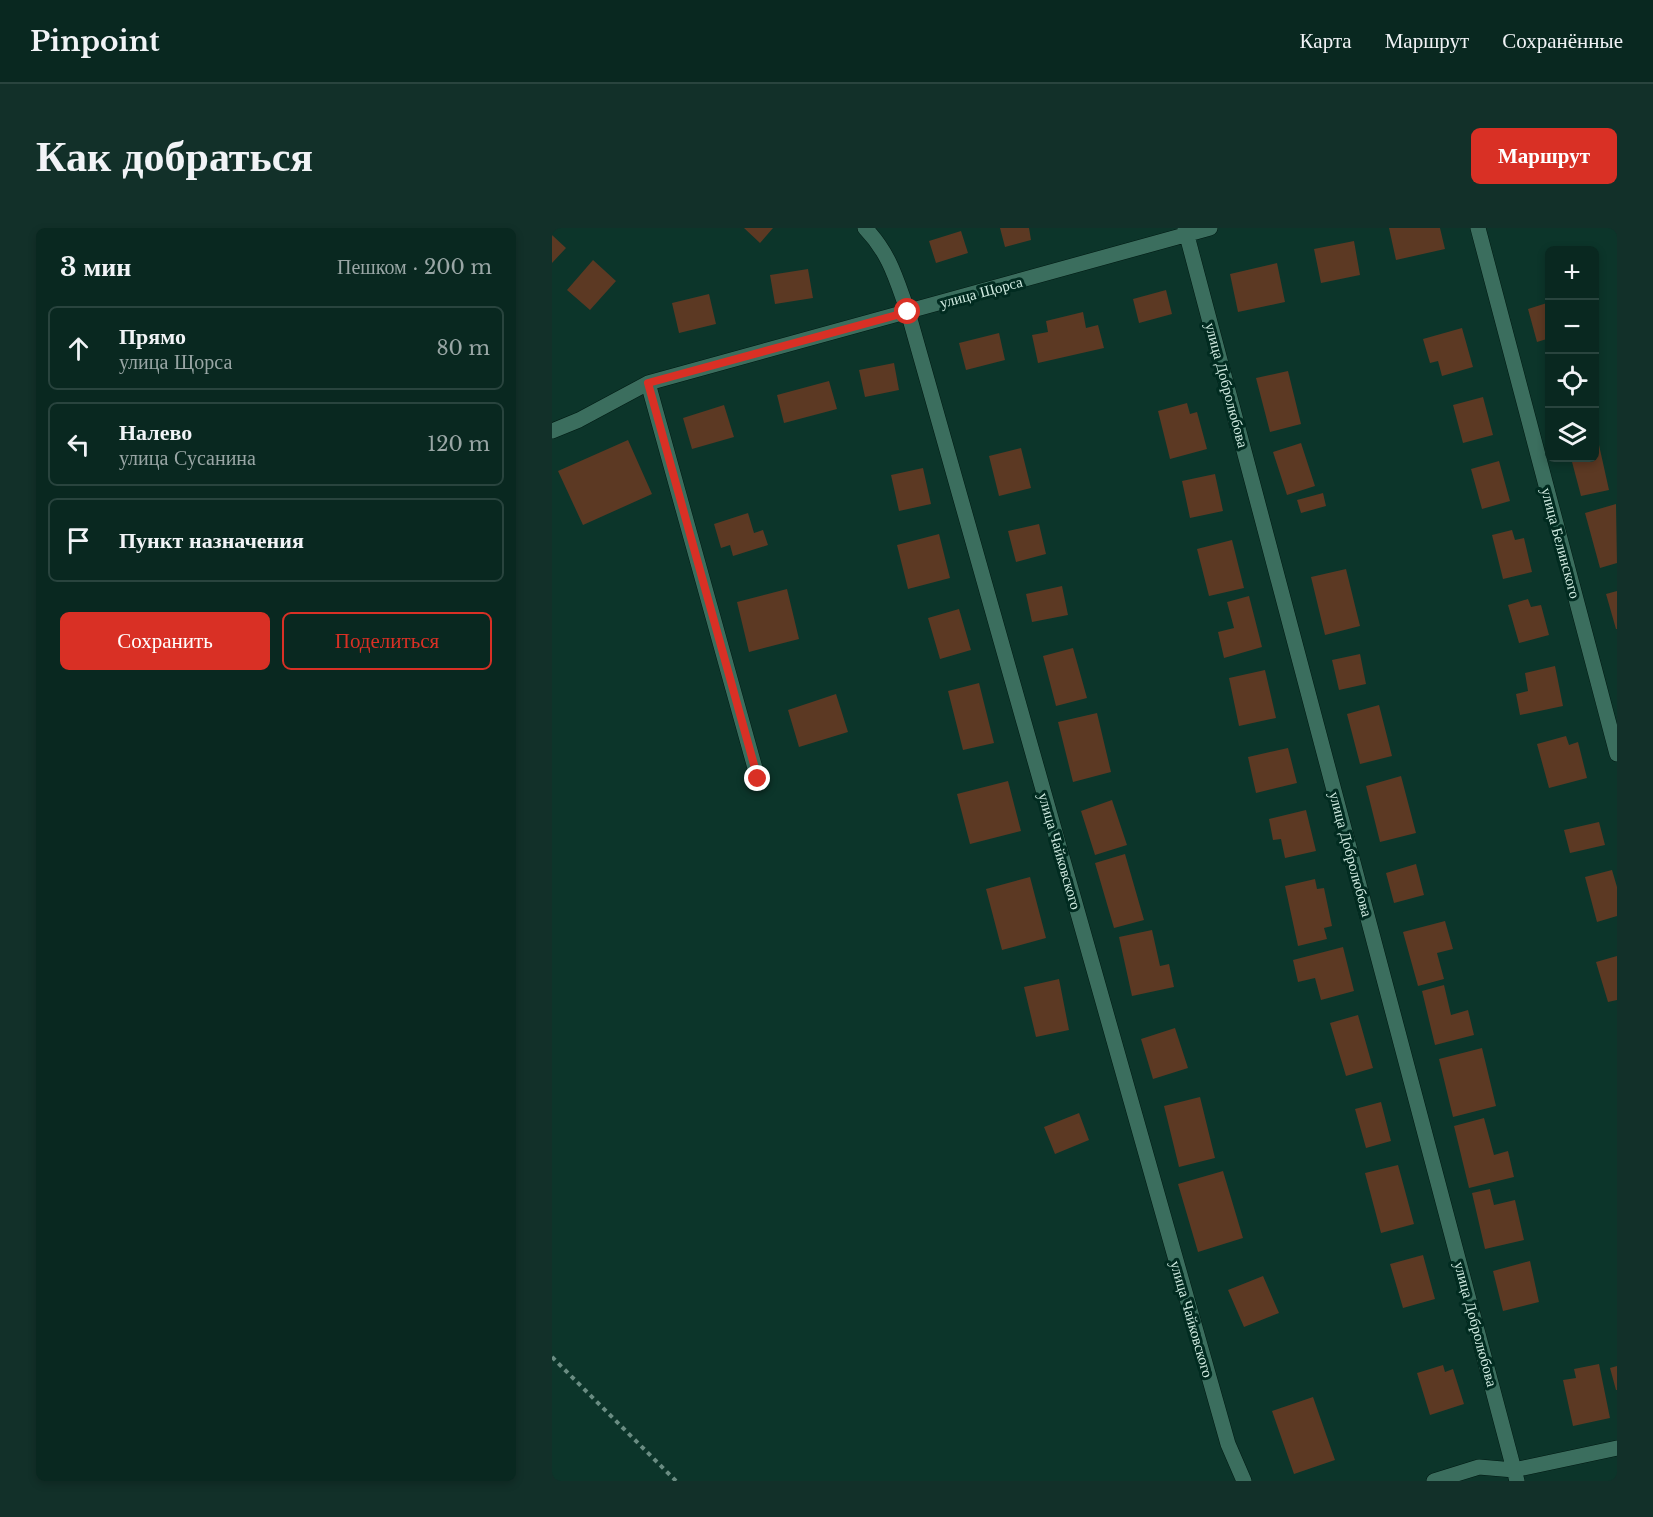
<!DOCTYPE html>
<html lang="ru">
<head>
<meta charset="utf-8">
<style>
  :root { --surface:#092820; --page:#123029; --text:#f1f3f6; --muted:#99a6a5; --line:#29443e; --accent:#d93025 }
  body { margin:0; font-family:"Libre Baskerville",serif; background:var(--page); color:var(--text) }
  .controls { position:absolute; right:18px; top:18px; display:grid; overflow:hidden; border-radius:9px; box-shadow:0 3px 9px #0003 }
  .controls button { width:54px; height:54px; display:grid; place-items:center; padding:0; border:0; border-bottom:2px solid var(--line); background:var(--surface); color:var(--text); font:30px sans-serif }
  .stop { position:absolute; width:18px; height:18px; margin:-14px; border:4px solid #d93025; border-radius:50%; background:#fff }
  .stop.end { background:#d93025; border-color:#fff; box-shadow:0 2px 6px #0008 }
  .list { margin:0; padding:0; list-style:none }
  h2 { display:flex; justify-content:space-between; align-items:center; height:78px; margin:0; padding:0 24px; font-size:26px }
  h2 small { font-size:20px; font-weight:400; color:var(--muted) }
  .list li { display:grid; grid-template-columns:39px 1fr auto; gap:18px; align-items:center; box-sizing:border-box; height:84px; margin:0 12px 12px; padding:0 12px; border:2px solid var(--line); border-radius:9px }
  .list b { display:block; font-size:22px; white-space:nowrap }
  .list p { margin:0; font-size:20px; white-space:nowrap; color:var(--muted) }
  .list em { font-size:20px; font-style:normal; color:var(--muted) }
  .actions { display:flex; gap:12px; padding:18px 24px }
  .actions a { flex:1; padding:14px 0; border:2px solid var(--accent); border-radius:9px; text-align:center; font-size:21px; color:var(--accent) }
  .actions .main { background:var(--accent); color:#fff }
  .icon { flex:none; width:33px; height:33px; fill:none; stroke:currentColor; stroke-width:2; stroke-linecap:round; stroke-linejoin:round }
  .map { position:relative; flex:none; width:1065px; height:1253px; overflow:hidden; border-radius:9px }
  header { display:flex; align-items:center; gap:36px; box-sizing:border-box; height:84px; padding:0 30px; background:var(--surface); border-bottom:2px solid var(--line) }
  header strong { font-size:28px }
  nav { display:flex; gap:33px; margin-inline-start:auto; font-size:21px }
  .intro { display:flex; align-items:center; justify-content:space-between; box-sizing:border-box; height:144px; padding:0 36px }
  h1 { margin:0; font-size:42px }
  .button { padding:15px 27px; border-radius:9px; background:var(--accent); color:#fff; font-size:21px; font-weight:700 }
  main { display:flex; gap:36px; padding:0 36px }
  aside { flex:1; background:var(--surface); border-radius:9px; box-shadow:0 3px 9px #0003 }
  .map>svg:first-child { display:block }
  .building { fill:#5c3923 }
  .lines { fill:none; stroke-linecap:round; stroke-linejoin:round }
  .minor-casing { stroke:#011a13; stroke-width:16 }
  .path { stroke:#6a8c82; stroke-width:4; stroke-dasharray:4.5 4.5; stroke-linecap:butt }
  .minor { stroke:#3b6e5e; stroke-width:15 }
  .route { stroke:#d93025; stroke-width:8 }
  .labels { text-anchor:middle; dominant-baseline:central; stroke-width:6; stroke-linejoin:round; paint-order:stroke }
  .street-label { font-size:15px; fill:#cfeae0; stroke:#012b20 }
</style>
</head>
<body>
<header>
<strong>Pinpoint</strong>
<nav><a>Карта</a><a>Маршрут</a><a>Сохранённые</a></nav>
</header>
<div class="intro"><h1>Как добраться</h1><a class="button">Маршрут</a></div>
<main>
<aside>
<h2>3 мин<small>Пешком · 200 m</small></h2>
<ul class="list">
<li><svg class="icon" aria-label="ahead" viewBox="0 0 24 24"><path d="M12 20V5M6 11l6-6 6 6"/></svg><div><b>Прямо</b><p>улица Щорса</p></div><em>80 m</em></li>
<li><svg class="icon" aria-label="left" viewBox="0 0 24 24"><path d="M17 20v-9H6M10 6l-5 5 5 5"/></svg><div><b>Налево</b><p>улица Сусанина</p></div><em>120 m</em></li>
<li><svg class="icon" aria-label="arrive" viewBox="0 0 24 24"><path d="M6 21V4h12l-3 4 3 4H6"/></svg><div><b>Пункт назначения</b></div></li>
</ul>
<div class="actions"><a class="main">Сохранить</a><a>Поделиться</a></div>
</aside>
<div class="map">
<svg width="1065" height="1253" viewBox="0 0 1065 1253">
  <rect width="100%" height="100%" fill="#0c352a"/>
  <path class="building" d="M192 0H221L208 15Z
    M448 0H477L479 12 453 19Z
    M837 0H888L893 21 844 32Z
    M409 3 416 25 384 35 377 13Z
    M0 7 14 20 0 35Z
    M802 13 808 47 769 55 762 21Z
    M41 32 64 53 38 82 15 62Z
    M725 35 733 74 686 84 678 46Z
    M256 41 261 70 223 76 218 47Z
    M614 62 620 86 587 95 581 71Z
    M157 66 164 96 127 105 120 75Z
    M998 74V110L985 114 976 81Z
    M531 84 534 100 546 97 552 120 486 135 480 107 496 104 494 93Z
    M910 100 921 139 890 148 886 133 878 135 871 111Z
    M447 105 453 132 414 142 407 115Z
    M342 135 347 162 313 169 307 142Z
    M736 143 749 196 718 204 704 150Z
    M277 153 285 181 232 195 225 167Z
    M931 169 941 207 911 215 901 177Z
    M635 175 638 186 645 184 655 221 618 231 606 183Z
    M172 177 182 209 140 221 131 190Z
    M76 212 100 266 31 297 6 243Z
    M749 215 763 258 735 267 721 224Z
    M1047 217 1057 262 1029 268 1019 230H1042V218Z
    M469 220 479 260 447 268 437 228Z
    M947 233 958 273 930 281 919 241Z
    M371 240 379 276 347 283 339 247Z
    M663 246 671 283 638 290 630 253Z
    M771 265 774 278 749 285 745 272Z
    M1064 276 1065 335 1048 340 1033 285Z
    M196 285 202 305 211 302 216 317 181 328 178 317 169 320 162 296Z
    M487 296 494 326 464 334 456 303Z
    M960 302 963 312 972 310 980 344 951 351 940 307Z
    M387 306 398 350 356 361 345 317Z
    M680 312 692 360 657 368 645 321Z
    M794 341 808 398 773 407 759 349Z
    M510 358 516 387 480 394 474 366Z
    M235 361 247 411 197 424 185 374Z
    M1065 363V401H1064L1054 366Z
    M697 368 710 419 672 430 666 404 682 400 675 374Z
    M976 371 979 379 989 377 997 407 967 415 956 377Z
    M407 381 419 422 388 431 376 390Z
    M521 420 535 470 504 478 491 428Z
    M808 426 814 456 787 462 780 432Z
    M1003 438 1011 478 968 487 964 466 976 463 973 445Z
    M713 442 724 490 687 498 677 450Z
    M427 455 442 515 411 522 396 463Z
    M284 466 296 504 247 519 236 482Z
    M827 477 840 528 808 536 795 486Z
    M545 485 559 544 521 554 506 494Z
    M1014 508 1017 517 1026 514 1035 550 997 560 985 516Z
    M736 520 745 555 704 565 696 529Z
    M849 548 864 605 828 614 814 558Z
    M456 553 469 603 418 616 405 566Z
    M560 572 575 617 543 627 529 583Z
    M754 582 764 623 733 630 729 611 721 612 717 591Z
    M1047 594 1053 617 1018 625 1012 602Z
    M573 626 592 692 562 700 543 635Z
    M864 636 872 667 842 675 834 645Z
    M1060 642 1065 659V688L1045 694 1033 649Z
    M478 649 494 710 450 722 434 661Z
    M763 651 765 661 772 660 780 698 772 700 775 711 746 718 733 658Z
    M893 693 901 721 885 725 892 751 866 758 851 704Z
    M600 702 608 738 617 736 622 759 580 768 567 709Z
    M791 719 802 763 769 772 763 750 746 754 741 732Z
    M1065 728V772L1056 774 1044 734Z
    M507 751 517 802 484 809 472 759Z
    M892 757 899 787 916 782 922 807 883 817 870 763Z
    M806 787 821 840 794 848 778 795Z
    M623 800 636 840 601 851 589 811Z
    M930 820 944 878 901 889 887 831Z
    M648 869 663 930 627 939 612 878Z
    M829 874 839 913 814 920 803 881Z
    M527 885 537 912 503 926 492 899Z
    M932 890 942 927 956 923 962 949 917 960 902 898Z
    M846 937 862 996 829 1005 813 945Z
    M671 943 691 1010 646 1024 626 956Z
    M938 961 942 977 963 972 972 1012 933 1021 920 965Z
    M871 1027 883 1071 851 1080 838 1036Z
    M978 1033 987 1074 951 1083 941 1043Z
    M711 1048 727 1085 692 1099 676 1062Z
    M1047 1136 1058 1190 1021 1198 1011 1152 1024 1150 1022 1141Z
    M891 1137 893 1144 901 1141 912 1176 878 1187 865 1145Z
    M1065 1138V1162H1064L1058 1140Z
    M761 1169 783 1232 742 1246 720 1183Z"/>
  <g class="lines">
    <defs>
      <path id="minor" d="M313 0C338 26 344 51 356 84L676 1216 692 1253
        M633 0 965 1253
        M926 0 1065 526
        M96 155 206 551
        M0 203 27 192 96 155 658 0
        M882 1253 927 1239 962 1242 1065 1220"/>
    </defs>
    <use href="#minor" class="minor-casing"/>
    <path class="path" d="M0 1129 124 1253"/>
    <use href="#minor" class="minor"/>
  </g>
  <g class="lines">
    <path class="route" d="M206 551 96 155 356 84"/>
  </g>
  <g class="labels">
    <g class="street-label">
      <text transform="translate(429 64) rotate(-15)">улица Щорса</text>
      <text transform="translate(675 157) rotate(75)">улица Добролюбова</text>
      <text transform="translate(1009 315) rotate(75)">улица Белинского</text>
      <text transform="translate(508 623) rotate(74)">улица Чайковского</text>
      <text transform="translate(799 626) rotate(75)">улица Добролюбова</text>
      <text transform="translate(640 1091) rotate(74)">улица Чайковского</text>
      <text transform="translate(924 1096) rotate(75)">улица Добролюбова</text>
    </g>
  </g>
</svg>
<div class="controls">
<button>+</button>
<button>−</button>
<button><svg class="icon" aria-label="locate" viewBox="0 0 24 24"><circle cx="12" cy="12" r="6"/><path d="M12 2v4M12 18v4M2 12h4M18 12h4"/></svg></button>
<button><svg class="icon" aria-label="layers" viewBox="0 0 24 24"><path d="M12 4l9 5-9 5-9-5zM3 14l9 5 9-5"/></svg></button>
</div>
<div class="stop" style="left:356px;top:84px"></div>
<div class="stop end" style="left:206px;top:551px"></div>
</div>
</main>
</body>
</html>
